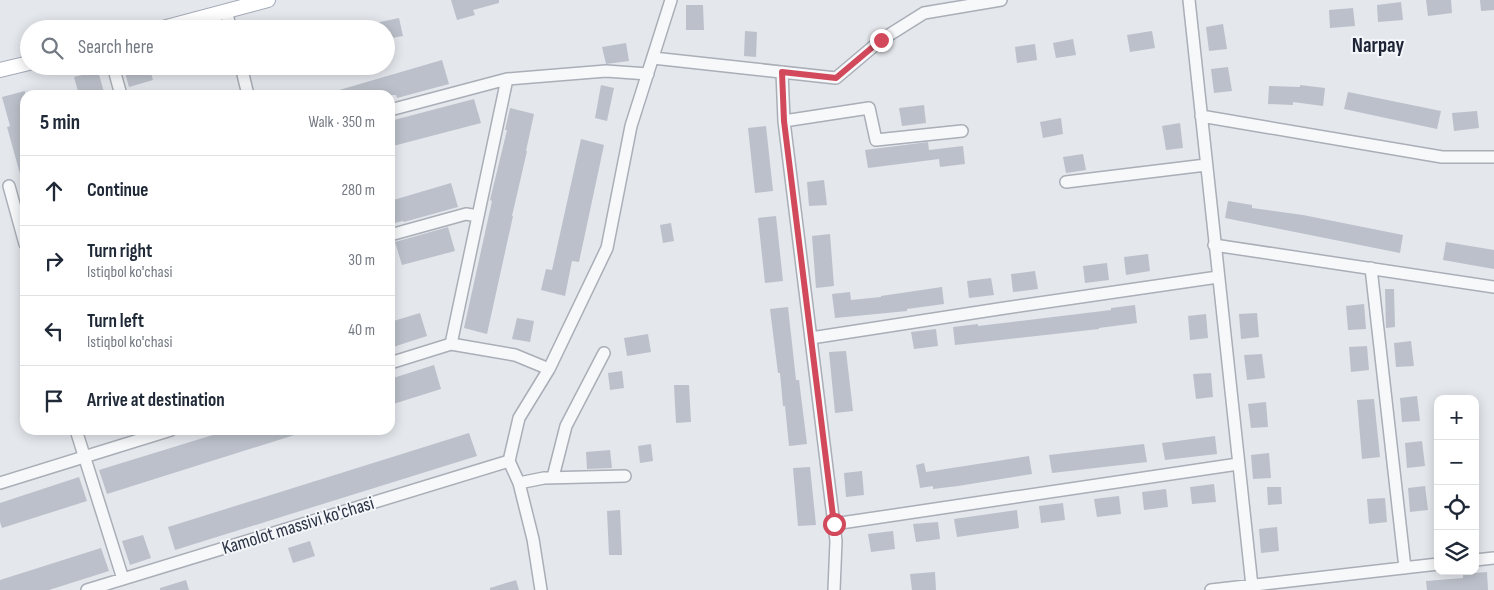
<!DOCTYPE html>
<html lang="en">
<head>
<meta charset="utf-8">
<style>
  :root { --surface:#fff; --page:#f6f6f7; --text:#1f2937; --muted:#747a83; --line:#e0e1e3 }
  body { margin:0; font-family:"Sofia Sans Condensed",sans-serif; background:var(--page); color:var(--text) }
  .controls { position:absolute; right:15px; bottom:15px; display:grid; overflow:hidden; border-radius:10px; box-shadow:0 2px 12px #0003 }
  .controls button { width:45px; height:45px; display:grid; place-items:center; padding:0; border:0; border-bottom:1px solid var(--line); background:var(--surface); color:var(--text); font:25px sans-serif }
  .stop { position:absolute; width:15px; height:15px; margin:-11px; border:4px solid #d1495b; border-radius:50%; background:#fff }
  .stop.end { background:#d1495b; border-color:#fff; box-shadow:0 1px 5px #0008 }
  .list { margin:0; padding:0; list-style:none }
  h2 { display:flex; justify-content:space-between; align-items:center; height:65px; margin:0; padding:0 20px; font-size:21px }
  h2 small { font-size:16px; font-weight:400; color:var(--muted) }
  .list li { display:grid; grid-template-columns:32px 1fr auto; gap:15px; align-items:center; box-sizing:border-box; height:70px; padding:0 20px; border-top:1px solid var(--line) }
  .list b { display:block; font-size:19px; white-space:nowrap }
  .list p { margin:0; font-size:16px; white-space:nowrap; color:var(--muted) }
  .list em { font-size:16px; font-style:normal; color:var(--muted) }
  .icon { flex:none; width:28px; height:28px; fill:none; stroke:currentColor; stroke-width:2; stroke-linecap:round; stroke-linejoin:round }
  .map { position:relative; flex:none; width:1494px; height:590px; overflow:hidden }
  .search { position:absolute; background:var(--surface); box-shadow:0 2px 12px #0003; left:20px; top:20px; width:375px; height:55px; display:flex; align-items:center; gap:12px; box-sizing:border-box; padding:0 18px; border-radius:28px; color:var(--muted); font-size:19px }
  .panel { position:absolute; background:var(--surface); box-shadow:0 2px 12px #0003; left:20px; top:90px; width:375px; height:345px; border-radius:15px }
  .map>svg:first-child { display:block }
  .building { fill:#bbc0ca }
  .lines { fill:none; stroke-linecap:round; stroke-linejoin:round }
  .minor-casing { stroke:#a9aeb7; stroke-width:14 }
  .major-casing { stroke:#a3abb8; stroke-width:16 }
  .minor { stroke:#f7f8fa; stroke-width:11 }
  .major { stroke:#fff; stroke-width:14 }
  .route { stroke:#d1495b; stroke-width:6 }
  .labels { text-anchor:middle; dominant-baseline:central; stroke-width:4; stroke-linejoin:round; paint-order:stroke }
  .street-label { font-size:19px; fill:#2b3445; stroke:#f4f6f9 }
  .quarter-label { font-size:21px; font-weight:bold; fill:#1d2536; stroke:#f4f6f9 }
</style>
</head>
<body>
<div class="map">
<svg width="1494" height="590" viewBox="0 0 1494 590">
  <rect width="100%" height="100%" fill="#e4e7ec"/>
  <path class="building" d="M451 0H499V3L473 10 475 15 457 20Z
    M1426 0H1451L1452 13 1428 16Z
    M1480 0H1494V10L1481 11Z
    M1401 2 1403 20 1378 22 1377 5Z
    M686 5H703L704 30H686Z
    M1353 8 1355 26 1330 28 1329 10Z
    M399 18 403 36 386 39V29H367L366 25Z
    M1223 24 1227 49 1209 51 1206 27Z
    M745 31 757 32 756 57 744 56Z
    M1152 31 1155 48 1130 52 1127 35Z
    M1073 39 1076 55 1056 58 1053 43Z
    M626 43 629 61 606 64 602 47Z
    M1035 44 1037 60 1017 63 1015 47Z
    M442 60 449 84 397 98 396 95H329V93Z
    M123 66H149L153 80 129 87Z
    M1228 67 1232 91 1214 93 1211 69Z
    M98 71 104 92 92 95H79L74 77Z
    M601 85 614 88 607 121 595 118Z
    M1300 85 1325 88 1323 106 1293 102V105L1268 104 1269 86 1300 87Z
    M25 91V181H22L7 127 10 126 2 97Z
    M1348 92 1441 111 1437 129 1344 109Z
    M474 99 481 123 393 146 390 138V121Z
    M924 105 926 123 902 126 899 108Z
    M510 108 534 114 526 151H527L512 216H513L487 334 464 328 492 201 490 200 507 130H505Z
    M1477 111 1479 128 1454 131 1452 113Z
    M1061 118 1063 134 1043 138 1040 122Z
    M1180 123 1183 148 1166 150 1162 126Z
    M766 126 773 191 755 193 748 128Z
    M581 139 604 145 579 262 572 261 565 296 541 290 546 269 552 270Z
    M928 142 929 150 963 146 965 164 940 167 939 159 868 168 865 150Z
    M1083 154 1086 170 1066 173 1063 157Z
    M824 180 827 205 809 206 807 182Z
    M451 183 458 207 404 222 403 221 390 224V201Z
    M1228 201 1252 205V208L1303 215 1403 235 1400 253 1225 218Z
    M776 216 783 281 765 283 758 218Z
    M671 223 674 241 663 243 660 225Z
    M448 227 455 251 402 265 395 242Z
    M830 234 834 286 816 288 812 236Z
    M1446 242 1494 250V269L1443 260Z
    M1148 254 1150 271 1126 275 1124 257Z
    M1107 263 1109 280 1085 283 1083 266Z
    M1035 271 1038 289 1013 292 1011 274Z
    M991 278 994 295 969 298 967 281Z
    M942 287 944 304 907 309V311L835 318 832 294 850 292 851 300 881 297V296Z
    M1385 289H1394L1395 327 1386 328Z
    M1364 304 1366 329 1348 330 1346 306Z
    M1135 305 1137 323 1099 328V329L955 345 953 327 978 324V326L1111 310V308Z
    M788 307 796 380H799L807 444 789 446 785 406H783L780 373H778L770 309Z
    M420 313 427 336 390 348V322Z
    M1257 313 1259 337 1241 339 1239 314Z
    M1206 314 1208 338 1190 340 1188 316Z
    M517 318 534 321 530 342 512 339Z
    M936 329 938 346 914 349 911 332Z
    M648 334 651 352 627 356 624 338Z
    M1411 341 1414 366 1396 367 1394 343Z
    M1367 346 1369 370 1351 372 1349 347Z
    M846 351 853 411 835 413 829 352Z
    M1262 354 1265 378 1247 380 1244 355Z
    M434 365 441 389 390 405V379Z
    M622 371 624 388 610 390 608 373Z
    M1211 373 1213 397 1196 399 1193 374Z
    M674 385H689L691 422 676 423Z
    M1417 396 1420 421 1402 422 1400 398Z
    M1374 399 1380 457 1362 459 1357 400Z
    M1266 402 1268 427 1251 428 1248 404Z
    M229 430H303L304 432 107 494 99 470Z
    M469 433 477 456 175 550 168 527Z
    M1215 436 1217 454 1165 460 1162 443Z
    M1422 441 1425 466 1407 468 1405 443Z
    M651 444 653 461 640 463 638 446Z
    M1144 444 1147 462 1052 473 1049 455Z
    M610 450 612 468 587 469 586 452Z
    M1269 453 1271 478 1253 479 1251 455Z
    M1029 456 1032 474 958 486 933 489V486L920 488 916 465 924 463 926 472Z
    M810 467 816 525 798 526 793 468Z
    M862 471 864 495 846 497 844 473Z
    M79 477 87 501 2 528 0 522V503Z
    M1214 484 1216 502 1192 504 1190 487Z
    M1425 486 1428 510 1410 512 1408 488Z
    M1267 487H1281L1282 504 1268 505Z
    M1166 489 1168 507 1144 510 1142 492Z
    M1119 496 1121 514 1097 517 1094 499Z
    M1385 498 1387 522 1369 524 1367 499Z
    M1063 503 1065 520 1041 523 1039 506Z
    M620 510 622 555H609L607 511Z
    M1017 510 1019 528 957 537 954 519Z
    M938 522 940 539 916 542 913 524Z
    M1277 527 1279 551 1261 553 1259 529Z
    M893 531 895 549 871 552 868 534Z
    M143 535 151 558 130 565 122 541Z
    M310 541 315 556 293 563 288 548Z
    M101 548 109 571 49 590H0V580Z
    M935 572 936 590H912L910 574Z
    M1487 572 1488 590H1427L1426 581 1463 578V574Z
    M186 580 189 590H160V588Z
    M516 580 519 590H490V588Z"/>
  <g class="lines">
    <defs>
      <path id="minor" d="M1189 0 1252 586 1250 590
        M226 11 231 29
        M653 58 836 78 881 40 924 13 1001 0
        M113 66 121 95
        M241 66 248 95
        M782 72 784 121 836 541 834 590
        M390 110 507 79 606 71 648 74
        M1201 116 1442 157H1494
        M784 121 869 108 876 140 962 131
        M1066 182 1206 165
        M9 186 25 244
        M390 235 466 214 478 216
        M1214 245 1494 287
        M1371 268 1405 568
        M811 338 1005 308 1218 277
        M451 344 507 79
        M390 363 451 344 515 355 549 369
        M76 430 123 579
        M553 477 566 426 604 353
        M0 483 171 430
        M519 483 544 478 625 476
        M834 524 1238 464
        M1475 560 1494 558
        M87 590 509 461
        M541 590 533 539 519 483 509 461 519 418 549 369 607 248 631 126 671 0
        M1211 590 1438 564"/>
      <path id="major" d="M159 29 268 0
        M0 70 29 63"/>
    </defs>
    <use href="#minor" class="minor-casing"/>
    <use href="#major" class="major-casing"/>
    <use href="#minor" class="minor"/>
    <use href="#major" class="major"/>
  </g>
  <g class="lines">
    <path class="route" d="M834 524 784 121 782 72 836 78 881 40"/>
  </g>
  <g class="labels">
    <g class="street-label">
      <text transform="translate(298 526) rotate(-17)">Kamolot massivi ko'chasi</text>
    </g>
    <g class="quarter-label">
      <text x="1378" y="45">Narpay</text>
    </g>
  </g>
</svg>
<div class="controls">
<button>+</button>
<button>−</button>
<button><svg class="icon" aria-label="locate" viewBox="0 0 24 24"><circle cx="12" cy="12" r="6"/><path d="M12 2v4M12 18v4M2 12h4M18 12h4"/></svg></button>
<button><svg class="icon" aria-label="layers" viewBox="0 0 24 24"><path d="M12 4l9 5-9 5-9-5zM3 14l9 5 9-5"/></svg></button>
</div>
<div class="stop" style="left:834px;top:524px"></div>
<div class="stop end" style="left:881px;top:40px"></div>
<div class="search"><svg class="icon" aria-label="search" viewBox="0 0 24 24"><circle cx="10" cy="10" r="6"/><path d="M15 15l6 6"/></svg>Search here</div>
<section class="panel">
<h2>5 min<small>Walk · 350 m</small></h2>
<ul class="list">
<li><svg class="icon" aria-label="ahead" viewBox="0 0 24 24"><path d="M12 20V5M6 11l6-6 6 6"/></svg><div><b>Continue</b></div><em>280 m</em></li>
<li><svg class="icon" aria-label="right" viewBox="0 0 24 24"><path d="M7 20v-9h11M14 6l5 5-5 5"/></svg><div><b>Turn right</b><p>Istiqbol ko'chasi</p></div><em>30 m</em></li>
<li><svg class="icon" aria-label="left" viewBox="0 0 24 24"><path d="M17 20v-9H6M10 6l-5 5 5 5"/></svg><div><b>Turn left</b><p>Istiqbol ko'chasi</p></div><em>40 m</em></li>
<li><svg class="icon" aria-label="arrive" viewBox="0 0 24 24"><path d="M6 21V4h12l-3 4 3 4H6"/></svg><div><b>Arrive at destination</b></div></li>
</ul>
</section>
</div>
</body>
</html>
